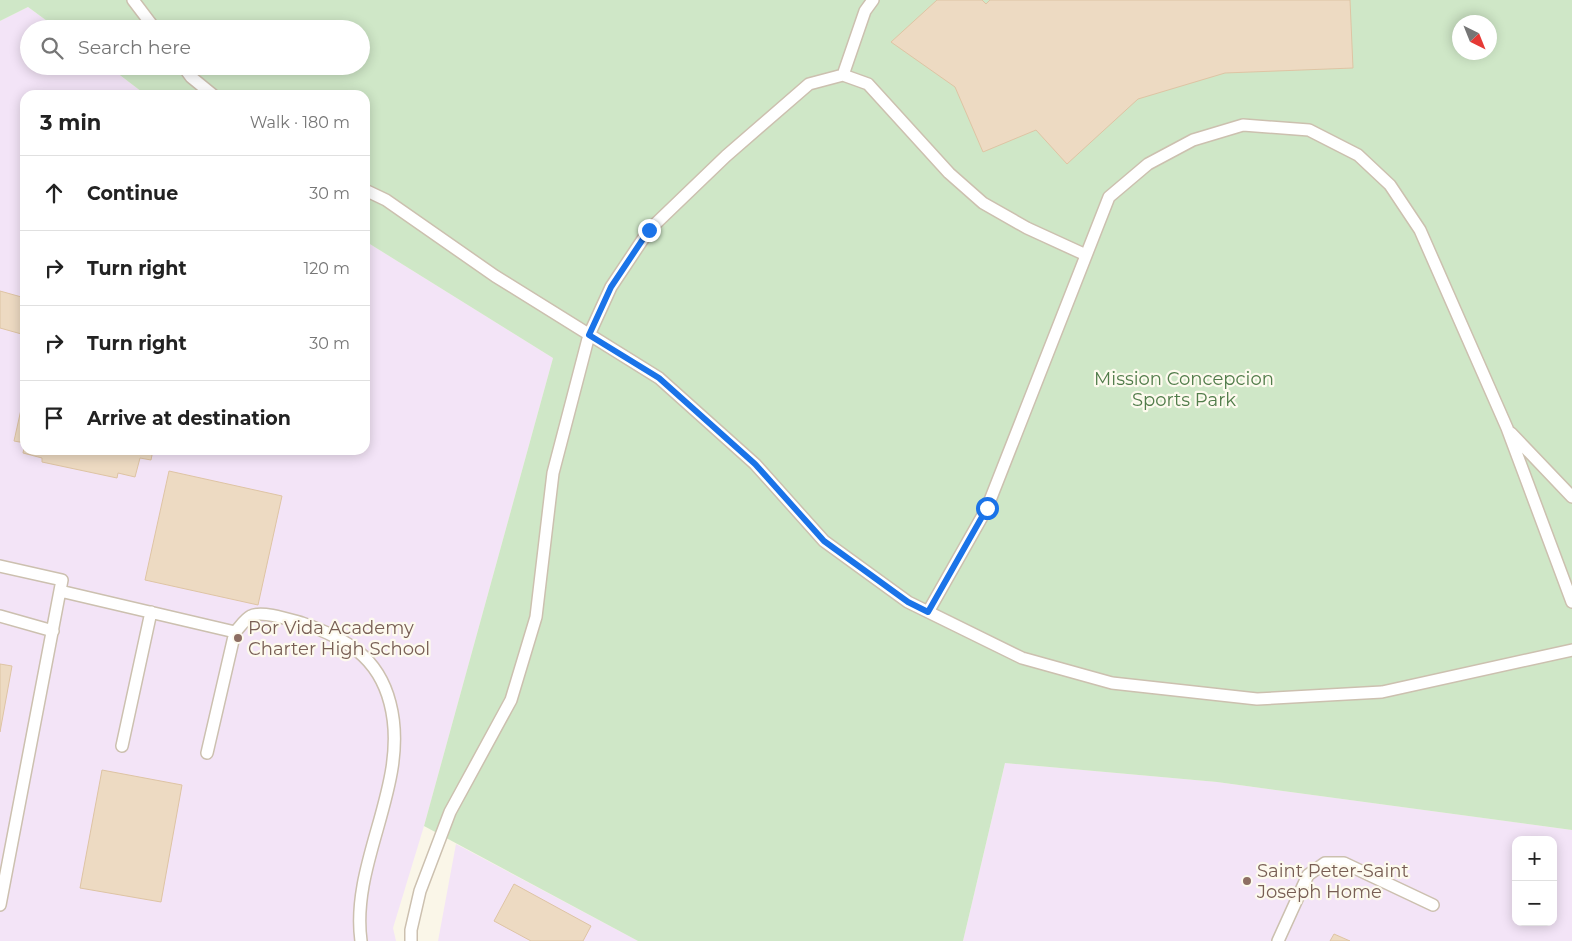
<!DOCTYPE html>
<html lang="en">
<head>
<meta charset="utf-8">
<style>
  :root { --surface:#fff; --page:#f2f2f2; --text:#222; --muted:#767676; --line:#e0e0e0 }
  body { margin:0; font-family:Montserrat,sans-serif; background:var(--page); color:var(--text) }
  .controls { position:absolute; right:15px; bottom:15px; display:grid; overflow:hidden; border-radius:10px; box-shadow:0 2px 12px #0003 }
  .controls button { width:45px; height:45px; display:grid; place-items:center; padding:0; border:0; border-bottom:1px solid var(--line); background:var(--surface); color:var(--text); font:25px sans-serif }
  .compass { position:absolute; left:1452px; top:15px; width:45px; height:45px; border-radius:50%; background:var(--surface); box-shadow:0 2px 12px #0003; rotate:137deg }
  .stop { position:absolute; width:15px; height:15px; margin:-11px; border:4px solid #1a73e8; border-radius:50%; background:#fff }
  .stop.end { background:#1a73e8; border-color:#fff; box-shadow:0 1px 5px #0008 }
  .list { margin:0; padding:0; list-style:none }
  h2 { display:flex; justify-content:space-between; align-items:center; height:65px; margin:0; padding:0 20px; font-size:21px }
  h2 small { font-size:16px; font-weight:400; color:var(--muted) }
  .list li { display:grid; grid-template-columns:32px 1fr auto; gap:15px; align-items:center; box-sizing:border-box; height:75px; padding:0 20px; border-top:1px solid var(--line) }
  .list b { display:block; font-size:19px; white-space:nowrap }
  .list em { font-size:16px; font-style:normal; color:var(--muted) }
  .icon { flex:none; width:28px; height:28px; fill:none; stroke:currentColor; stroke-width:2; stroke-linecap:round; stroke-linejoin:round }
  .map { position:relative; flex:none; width:1572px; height:941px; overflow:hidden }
  .search { position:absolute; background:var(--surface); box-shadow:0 2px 12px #0003; left:20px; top:20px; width:350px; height:55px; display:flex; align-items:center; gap:12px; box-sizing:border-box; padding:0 18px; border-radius:28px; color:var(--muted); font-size:19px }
  .panel { position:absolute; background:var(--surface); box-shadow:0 2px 12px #0003; left:20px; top:90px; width:350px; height:365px; border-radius:15px }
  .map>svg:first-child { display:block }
  .education { fill:#f3e4f7; fill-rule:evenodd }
  .green { fill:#cfe7c7; fill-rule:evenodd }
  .building { fill:#eddac2; stroke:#dec4a4 }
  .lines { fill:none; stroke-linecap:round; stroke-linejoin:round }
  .service-casing { stroke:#ccc0af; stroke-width:14 }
  .service { stroke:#fff; stroke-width:11 }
  .route { stroke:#1a73e8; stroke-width:6 }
  .education-dot { fill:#8d6e63; stroke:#fdfaee; stroke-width:2 }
  .labels { text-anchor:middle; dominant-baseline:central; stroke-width:4.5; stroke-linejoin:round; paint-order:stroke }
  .park-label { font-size:18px; fill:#517c4a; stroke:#fdfaee }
  .education-label { font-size:18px; fill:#785e54; stroke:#fdfaee; text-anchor:start }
</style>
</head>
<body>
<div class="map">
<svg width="1572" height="941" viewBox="0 0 1572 941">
  <rect width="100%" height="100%" fill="#faf6e8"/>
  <path class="education" d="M28 7 58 29H29V66H108L146 95H25V450H365V241L553 358 424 826 393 928 396 941H0V21Z
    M1005 763 1217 782 1572 830V941H963ZM1516 840H1553V922H1516Z
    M456 844 638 941H438Z"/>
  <path class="green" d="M0 0H1572V830L1217 782 1005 763 963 941H638L424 826 553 358 365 241V95H146L108 66H361V29H58L28 7 0 21ZM1460 22H1490V52H1460Z"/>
  <path class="building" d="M937 0H982L986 4 990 0H1350L1353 68 1225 73 1138 99 1067 164 1036 130 983 152 955 87 891 42Z
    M0 291 25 298V335L0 328Z
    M22 405 25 406V450H153L151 460 140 458 135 477 118 473 117 478 42 462V458L23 453 25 443 14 441Z
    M169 471 282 496 258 605 145 580Z
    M0 664 12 666 0 732Z
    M102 770 182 785 161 902 80 888Z
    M514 884 591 926 583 941H531L494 921Z
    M1334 934 1350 941H1330Z"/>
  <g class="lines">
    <defs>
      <path id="service" d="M133 0 155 29
        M183 66 191 77 213 95
        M843 75 865 11 873 0
        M365 190 386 200 495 276 659 378 755 464 824 541 908 602 1022 658 1112 683 1257 699 1382 692 1572 650
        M1511 433 1572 497
        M0 566 62 580 0 905
        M60 591 235 632 207 753
        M928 612 987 508 1109 197 1148 164 1193 140 1243 125 1309 130 1358 155 1390 185 1420 230 1507 428 1572 602
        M0 616 53 631
        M235 632C240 627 245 619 251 616 261 610 291 620 302 623 345 638 378 656 390 703 411 783 350 861 361 941
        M122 746 151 612
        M411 941V930L420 891 450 812 511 700 536 617 553 473 589 335 611 287 649 230 726 156 809 84 843 75 868 84 949 173 983 203 1027 228 1086 255
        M1278 941 1308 875 1325 863H1344L1433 905"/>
    </defs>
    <use href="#service" class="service-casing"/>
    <use href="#service" class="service"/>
  </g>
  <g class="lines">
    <path class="route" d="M649 230 611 287 589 335 659 378 755 464 824 541 908 602 928 612 987 508"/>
  </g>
  <g class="education-dot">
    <circle cx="238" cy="638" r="5"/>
    <circle cx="1247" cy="881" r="5"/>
  </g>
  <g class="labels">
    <g class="park-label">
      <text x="1184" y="379">Mission Concepcion<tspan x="1184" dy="21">Sports Park</tspan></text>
    </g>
    <g class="education-label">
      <text x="248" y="628">Por Vida Academy<tspan x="248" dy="21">Charter High School</tspan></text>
      <text x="1257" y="871">Saint Peter-Saint<tspan x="1257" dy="21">Joseph Home</tspan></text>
    </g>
  </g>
</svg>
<div class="controls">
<button>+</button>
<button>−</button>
</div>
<svg class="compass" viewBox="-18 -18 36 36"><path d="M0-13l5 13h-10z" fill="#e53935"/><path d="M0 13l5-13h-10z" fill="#767676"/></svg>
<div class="stop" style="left:987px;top:508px"></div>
<div class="stop end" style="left:649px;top:230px"></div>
<div class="search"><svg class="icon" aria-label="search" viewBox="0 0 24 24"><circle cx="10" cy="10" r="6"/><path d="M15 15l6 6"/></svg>Search here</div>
<section class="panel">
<h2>3 min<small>Walk · 180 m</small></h2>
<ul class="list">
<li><svg class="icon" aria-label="ahead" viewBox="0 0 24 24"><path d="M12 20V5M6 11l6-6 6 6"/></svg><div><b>Continue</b></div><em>30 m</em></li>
<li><svg class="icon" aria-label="right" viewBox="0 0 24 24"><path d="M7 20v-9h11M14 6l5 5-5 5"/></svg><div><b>Turn right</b></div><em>120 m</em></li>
<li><svg class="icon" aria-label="right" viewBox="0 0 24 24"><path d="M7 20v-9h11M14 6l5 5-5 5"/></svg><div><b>Turn right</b></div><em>30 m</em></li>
<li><svg class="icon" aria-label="arrive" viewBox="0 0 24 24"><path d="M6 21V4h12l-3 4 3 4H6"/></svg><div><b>Arrive at destination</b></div></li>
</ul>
</section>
</div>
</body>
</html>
